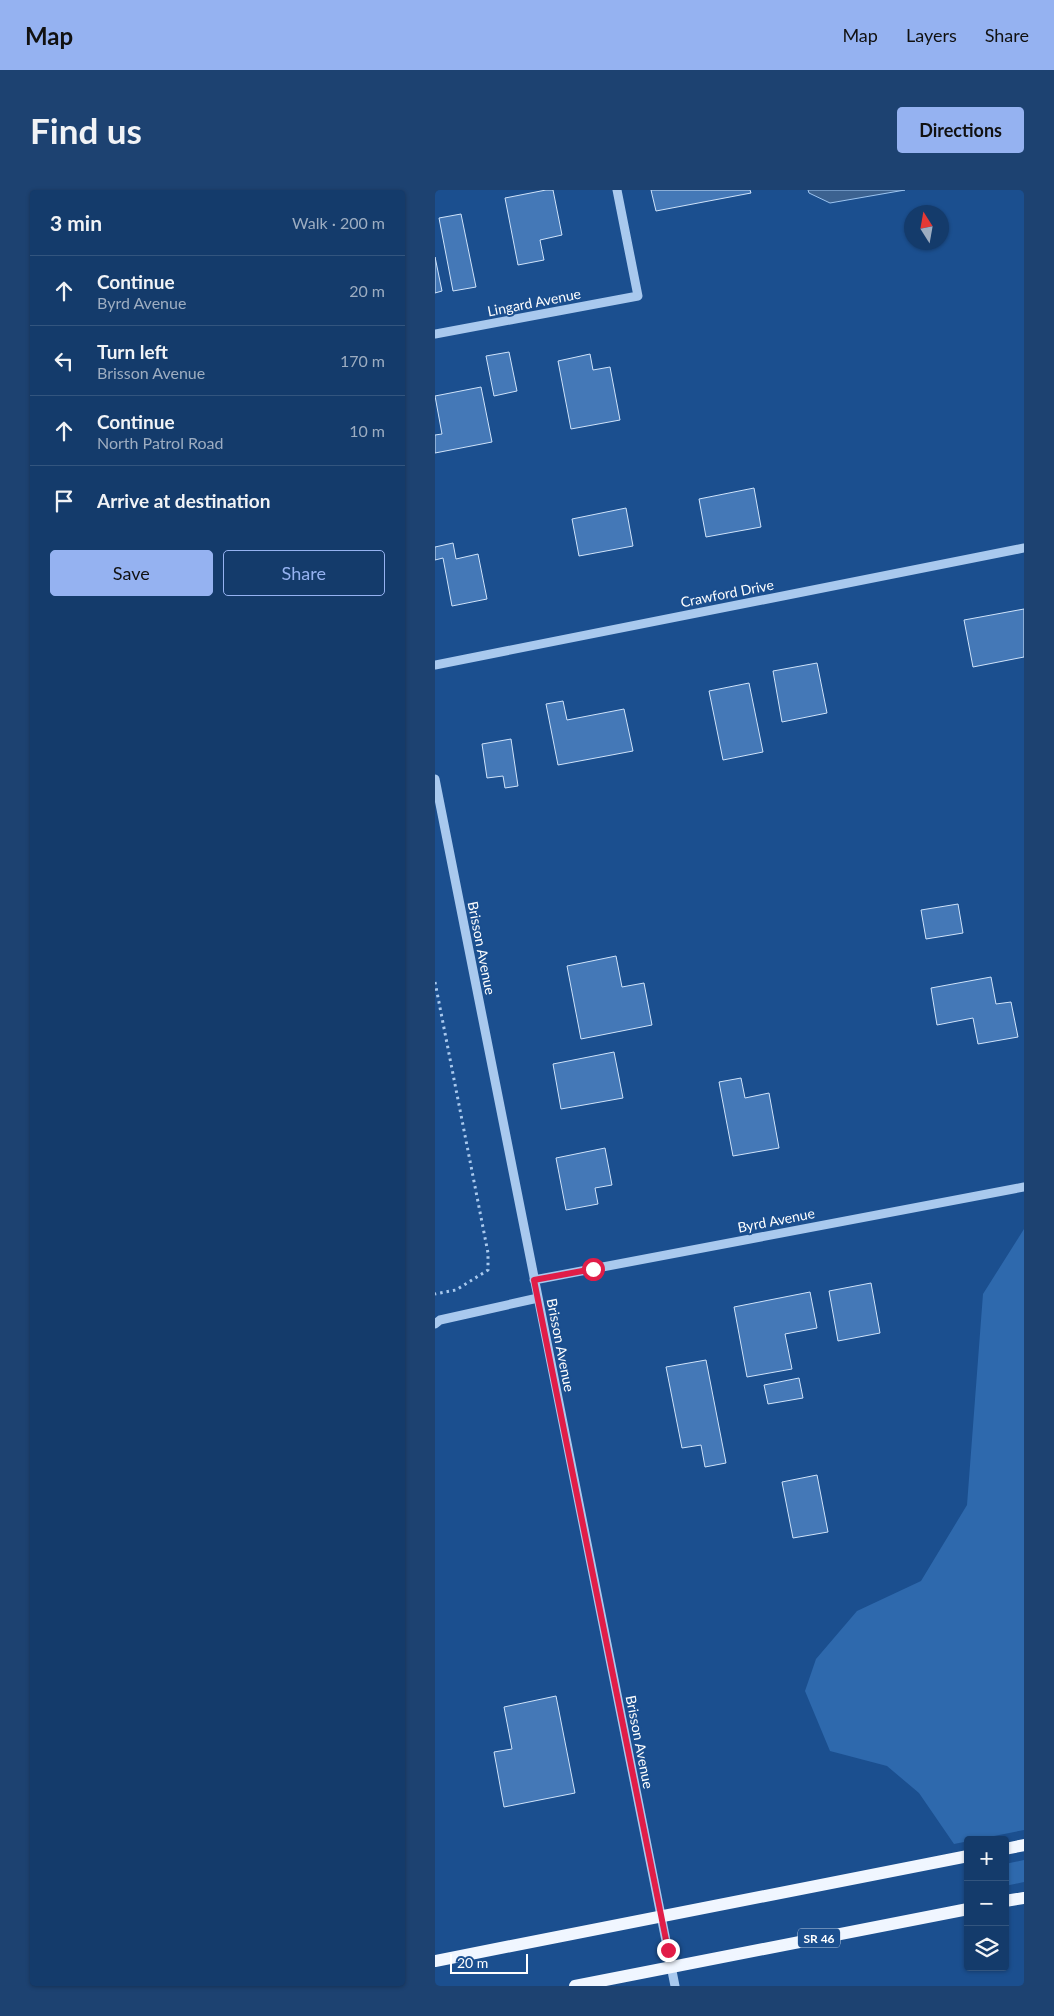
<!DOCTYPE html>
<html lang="en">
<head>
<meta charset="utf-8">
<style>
  :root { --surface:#143b6b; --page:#1d4271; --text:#f1f3f6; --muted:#9dadc1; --line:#33557e; --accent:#95b2f1 }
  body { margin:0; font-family:Lato,sans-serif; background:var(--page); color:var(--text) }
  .controls { position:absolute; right:15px; bottom:15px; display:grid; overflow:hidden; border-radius:5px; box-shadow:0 1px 4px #0004 }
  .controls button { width:45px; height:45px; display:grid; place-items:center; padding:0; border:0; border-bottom:1px solid var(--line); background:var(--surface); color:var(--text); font:25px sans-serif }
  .compass { position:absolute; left:469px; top:15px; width:45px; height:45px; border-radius:50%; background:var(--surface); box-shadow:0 1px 4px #0004; rotate:349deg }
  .scale { position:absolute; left:15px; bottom:12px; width:78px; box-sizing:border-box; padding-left:5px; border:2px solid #fff; border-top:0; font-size:14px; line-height:18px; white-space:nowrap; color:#fff; -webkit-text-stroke:4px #1b4f8f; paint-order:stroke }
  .stop { position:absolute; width:15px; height:15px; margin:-11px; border:4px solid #e11d48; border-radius:50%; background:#fff }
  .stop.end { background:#e11d48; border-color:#fff; box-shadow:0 1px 5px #0008 }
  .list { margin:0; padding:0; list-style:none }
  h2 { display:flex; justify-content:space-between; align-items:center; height:65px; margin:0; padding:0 20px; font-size:21px }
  h2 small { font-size:16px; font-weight:400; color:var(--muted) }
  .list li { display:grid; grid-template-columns:32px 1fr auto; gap:15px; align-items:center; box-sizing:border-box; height:70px; padding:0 20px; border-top:1px solid var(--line) }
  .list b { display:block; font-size:19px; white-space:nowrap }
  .list p { margin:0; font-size:16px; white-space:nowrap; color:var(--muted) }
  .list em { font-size:16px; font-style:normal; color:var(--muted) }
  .actions { display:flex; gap:10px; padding:15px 20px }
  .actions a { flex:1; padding:11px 0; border:1px solid var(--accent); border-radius:5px; text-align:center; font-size:18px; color:var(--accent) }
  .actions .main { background:var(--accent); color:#111 }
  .icon { flex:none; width:28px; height:28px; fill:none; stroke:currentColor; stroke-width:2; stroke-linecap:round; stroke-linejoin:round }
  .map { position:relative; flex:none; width:589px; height:1796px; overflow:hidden; border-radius:5px }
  header { display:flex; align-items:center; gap:30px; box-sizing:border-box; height:70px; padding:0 25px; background:var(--accent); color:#111 }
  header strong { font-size:24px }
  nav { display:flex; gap:28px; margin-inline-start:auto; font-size:18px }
  .intro { display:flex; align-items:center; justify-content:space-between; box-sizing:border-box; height:120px; padding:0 30px }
  h1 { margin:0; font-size:35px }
  .button { padding:12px 22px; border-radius:5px; background:var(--accent); color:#111; font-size:18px; font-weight:700 }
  main { display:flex; gap:30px; padding:0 30px }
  aside { flex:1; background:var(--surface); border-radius:5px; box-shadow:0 1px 4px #0004 }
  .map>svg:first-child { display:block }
  .green { fill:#2e69ad }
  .water { fill:#3c6290; stroke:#9cc4f0 }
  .building { fill:#4478b7; stroke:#cfe3fa }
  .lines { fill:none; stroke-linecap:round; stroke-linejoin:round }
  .path { stroke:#a9c9ee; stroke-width:3; stroke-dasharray:2.5 4; stroke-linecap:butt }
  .minor { stroke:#a9c9ee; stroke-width:9 }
  .major { stroke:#f0f6ff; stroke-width:12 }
  .route { stroke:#e11d48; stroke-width:6 }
  .labels { text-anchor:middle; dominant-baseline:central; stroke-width:4; stroke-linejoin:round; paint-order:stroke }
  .shield { fill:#1b4f8f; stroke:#bbcadd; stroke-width:1 }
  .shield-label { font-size:12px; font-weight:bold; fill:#fff }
  .street-label { font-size:14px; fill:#fff; stroke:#1b4f8f }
</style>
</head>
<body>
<header>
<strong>Map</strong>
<nav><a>Map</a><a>Layers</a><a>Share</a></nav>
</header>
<div class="intro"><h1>Find us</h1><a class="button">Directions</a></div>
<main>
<aside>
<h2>3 min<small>Walk · 200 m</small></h2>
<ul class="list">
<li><svg class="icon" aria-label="ahead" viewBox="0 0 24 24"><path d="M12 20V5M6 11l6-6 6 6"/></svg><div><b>Continue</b><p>Byrd Avenue</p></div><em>20 m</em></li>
<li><svg class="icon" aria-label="left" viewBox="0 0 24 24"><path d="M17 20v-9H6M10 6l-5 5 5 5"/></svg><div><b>Turn left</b><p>Brisson Avenue</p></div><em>170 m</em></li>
<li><svg class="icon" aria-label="ahead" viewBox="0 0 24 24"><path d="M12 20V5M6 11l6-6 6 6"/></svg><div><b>Continue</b><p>North Patrol Road</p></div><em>10 m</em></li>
<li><svg class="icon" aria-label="arrive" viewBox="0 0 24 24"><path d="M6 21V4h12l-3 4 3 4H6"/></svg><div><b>Arrive at destination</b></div></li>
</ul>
<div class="actions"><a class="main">Save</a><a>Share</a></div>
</aside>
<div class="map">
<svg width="589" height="1796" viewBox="0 0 589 1796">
  <rect width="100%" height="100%" fill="#1b4f8f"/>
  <path class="green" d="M589 1039V1640L519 1654 484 1603 452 1576 395 1561 370 1501 381 1469 422 1421 486 1391 532 1315 548 1104Z
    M589 1670V1692L570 1696V1674Z"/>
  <path class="water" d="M373 0H470L395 13 374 3Z"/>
  <path class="building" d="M111 0H118L127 45 105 50 109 70 83 75 70 8Z
    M216 0H315L316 3 221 21Z
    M26 24 41 97 18 101 4 28Z
    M0 67 7 101 0 103Z
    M74 162 82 201 59 206 51 166Z
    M155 164 158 180 175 177 185 230 136 239 123 171Z
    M46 197 57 252 0 263V245L7 244 0 206Z
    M319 298 326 337 271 347 264 309Z
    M191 318 198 356 144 366 137 329Z
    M18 353 21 369 43 364 52 409 17 416 8 368 0 370V357Z
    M589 419V467L538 477 529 430Z
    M382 473 392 523 347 532 338 481Z
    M314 493 328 562 288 570 274 501Z
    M128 511 132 530 189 519 198 561 123 575 111 514Z
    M76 549 83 596 70 598 68 586 52 588 47 554Z
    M523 714 528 743 491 749 486 720Z
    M181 766 187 797 209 793 217 835 146 849 132 776Z
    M556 787 561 814 576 812 583 847 543 854 538 828 502 835 496 798Z
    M179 862 188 908 126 919 118 874Z
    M306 888 310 908 334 903 344 958 298 966 284 892Z
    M170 958 177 995 160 998 163 1014 131 1020 121 968Z
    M436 1093 445 1143 403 1151 394 1101Z
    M375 1102 382 1138 350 1144 357 1179 312 1187 299 1117Z
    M271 1170 291 1273 270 1277 266 1255 247 1258 231 1177Z
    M364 1188 368 1208 333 1214 329 1195Z
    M382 1285 393 1342 358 1348 347 1292Z
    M121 1506 140 1603 69 1617 59 1562 77 1559 69 1517Z"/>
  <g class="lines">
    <path class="path" d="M0 792 53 1063V1080L21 1100 0 1104"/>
    <path class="minor" d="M0 144 203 106 182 0
      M0 475 589 358
      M0 589 240 1796
      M99 1090 589 997
      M0 1134 5 1130 103 1108"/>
    <path class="major" d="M570 1659 589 1655
      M570 1711 589 1708
      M0 1771 533 1666
      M140 1796 533 1719"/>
  </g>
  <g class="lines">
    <path class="route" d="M158 1079 99 1090 233 1760"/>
  </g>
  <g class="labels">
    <rect class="shield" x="363" y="1738.5" width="42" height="19" rx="4"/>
    <g class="shield-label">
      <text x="384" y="1748">SR 46</text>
    </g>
    <g class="street-label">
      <text transform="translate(99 112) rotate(-11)">Lingard Avenue</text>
      <text transform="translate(292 403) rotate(-11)">Crawford Drive</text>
      <text transform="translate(47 758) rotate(79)">Brisson Avenue</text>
      <text transform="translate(341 1030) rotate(-11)">Byrd Avenue</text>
      <text transform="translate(126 1155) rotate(79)">Brisson Avenue</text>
      <text transform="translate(205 1552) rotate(79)">Brisson Avenue</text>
    </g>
  </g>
</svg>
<div class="controls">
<button>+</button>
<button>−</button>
<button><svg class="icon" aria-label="layers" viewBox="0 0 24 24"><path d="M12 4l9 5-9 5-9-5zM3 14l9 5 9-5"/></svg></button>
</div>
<svg class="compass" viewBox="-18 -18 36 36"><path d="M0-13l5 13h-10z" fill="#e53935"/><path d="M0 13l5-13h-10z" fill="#9dadc1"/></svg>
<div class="scale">20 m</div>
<div class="stop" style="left:158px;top:1079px"></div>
<div class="stop end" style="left:233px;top:1760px"></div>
</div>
</main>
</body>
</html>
